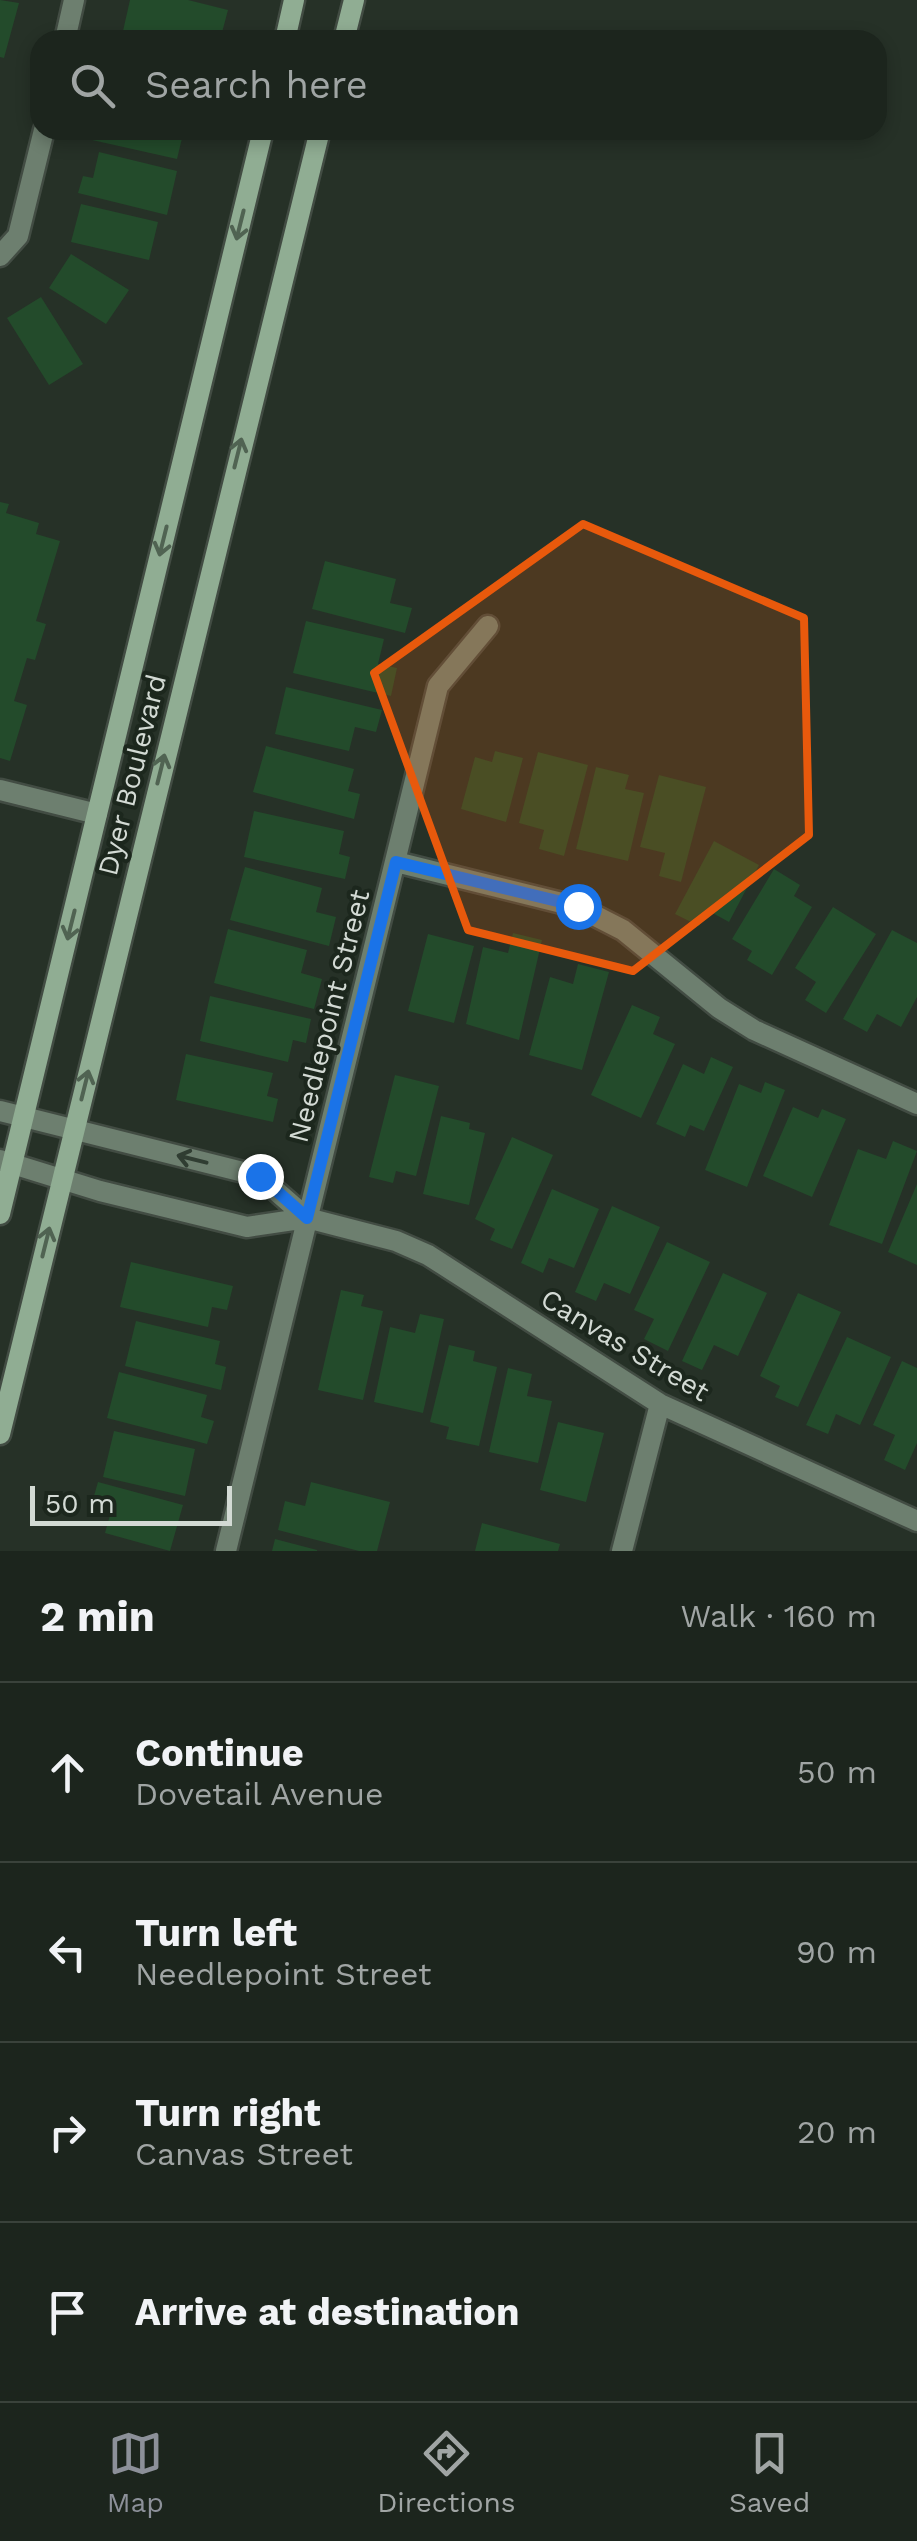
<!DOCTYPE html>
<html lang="en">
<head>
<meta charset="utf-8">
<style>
  :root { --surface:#1c251d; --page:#29312a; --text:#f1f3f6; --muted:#a0a5a4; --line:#3a423b; --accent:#8c9099 }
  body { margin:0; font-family:"Work Sans",sans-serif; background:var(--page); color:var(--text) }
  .scale { position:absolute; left:30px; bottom:25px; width:202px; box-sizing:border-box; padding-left:10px; border:5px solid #d3dad4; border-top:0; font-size:28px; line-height:35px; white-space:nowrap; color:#d3dad4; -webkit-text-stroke:8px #1c271d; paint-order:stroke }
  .stop { position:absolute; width:30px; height:30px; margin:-22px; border:8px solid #1a73e8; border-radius:50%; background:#fff }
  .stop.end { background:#1a73e8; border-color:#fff; box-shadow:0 2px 10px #0008 }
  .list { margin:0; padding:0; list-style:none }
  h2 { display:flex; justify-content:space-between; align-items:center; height:130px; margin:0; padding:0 40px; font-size:42px }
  h2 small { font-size:32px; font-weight:400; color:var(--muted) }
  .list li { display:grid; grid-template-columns:65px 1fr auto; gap:30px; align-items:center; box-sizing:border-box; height:180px; padding:0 40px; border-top:2px solid var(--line) }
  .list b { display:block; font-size:38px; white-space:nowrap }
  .list p { margin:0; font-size:32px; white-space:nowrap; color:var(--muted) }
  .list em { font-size:32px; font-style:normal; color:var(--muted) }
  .icon { flex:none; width:55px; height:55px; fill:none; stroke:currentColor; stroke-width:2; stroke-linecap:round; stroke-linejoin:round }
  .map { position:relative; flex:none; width:917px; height:1551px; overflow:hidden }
  .search { position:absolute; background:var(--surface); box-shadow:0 5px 15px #0003; left:30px; right:30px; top:30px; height:110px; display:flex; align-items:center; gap:25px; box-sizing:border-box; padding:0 35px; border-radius:30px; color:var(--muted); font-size:38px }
  .sheet { height:850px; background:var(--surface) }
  nav { display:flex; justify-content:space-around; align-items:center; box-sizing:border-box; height:140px; border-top:2px solid var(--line); background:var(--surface); font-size:28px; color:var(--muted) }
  nav a { display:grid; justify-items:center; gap:5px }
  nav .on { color:var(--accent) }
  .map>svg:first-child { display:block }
  .building { fill:#234b2b }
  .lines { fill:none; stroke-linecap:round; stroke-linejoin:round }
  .minor-casing { stroke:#424c43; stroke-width:25 }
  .secondary-casing { stroke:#424c43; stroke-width:25 }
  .minor { stroke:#6d7f6f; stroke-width:20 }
  .secondary { stroke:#90ad93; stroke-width:20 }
  .oneway { stroke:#506352 }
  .oneway2 { stroke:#303d32 }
  .route { stroke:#1a73e8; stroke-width:12 }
  .marked { fill:#e8590c; fill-opacity:0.2; stroke:#e8590c; stroke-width:8; stroke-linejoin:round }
  .labels { text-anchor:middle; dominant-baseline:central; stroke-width:8; stroke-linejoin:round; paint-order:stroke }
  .street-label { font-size:28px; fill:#d3dad4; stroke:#1c271d }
</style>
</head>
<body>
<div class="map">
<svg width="917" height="1551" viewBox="0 0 917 1551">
  <rect width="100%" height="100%" fill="#263127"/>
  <path class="building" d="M0 0 19 3 4 58 0 57Z
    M130 0H188L228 10 220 40H158L123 31Z
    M95 130H184L177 159 92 140Z
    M99 152 177 171 167 215 78 193 83 176 93 178Z
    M81 204 158 222 149 260 71 242Z
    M71 254 129 290 106 324 49 288Z
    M41 297 83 364 49 385 7 318Z
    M0 502 9 504 6 513 39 523 36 534 60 541 36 621 46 624 35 660 27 658 14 701 27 705 10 761 0 758Z
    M325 561 396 579 390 603 412 608 405 633 312 609Z
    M306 621 384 639 378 664 397 668 391 696 293 673Z
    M286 687 382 710 376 732 355 727 349 751 275 734Z
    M266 746 354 769 348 791 360 794 354 819 253 792Z
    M495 751 523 758 506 822 461 809 475 757 492 762Z
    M538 752 588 765 564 856 539 849 544 830 519 823Z
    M596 767 629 775 625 789 644 793 628 861 576 849Z
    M659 775 706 787 681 882 659 876 665 853 640 847Z
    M254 811 344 831 339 854 350 857 345 879 244 857Z
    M714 841 759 865 729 922 707 910 699 926 675 914Z
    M245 867 322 888 316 912 336 917 329 946 230 920Z
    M774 869 800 885 794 896 812 907 772 975 747 960 752 951 732 939Z
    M833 907 876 934 826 1013 805 1000 816 982 795 968Z
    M228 929 307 950 301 973 322 979 314 1009 214 983Z
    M892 930 917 943V997L901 1027 877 1014 867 1032 843 1019Z
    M513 933 542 940 519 1040 466 1024 483 947 508 953Z
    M428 934 474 946 454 1023 408 1011Z
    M578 964 609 972 582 1070 529 1055 550 977 573 984Z
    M210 996 311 1019 306 1043 293 1040 288 1062 200 1041Z
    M632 1005 660 1017 653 1034 675 1044 641 1118 591 1095Z
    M186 1054 273 1073 267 1096 278 1099 273 1122 176 1100Z
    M711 1057 733 1067 704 1131 690 1125 685 1137 656 1124 683 1064 704 1074Z
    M395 1075 439 1086 416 1176 396 1171 393 1183 369 1177Z
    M765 1082 785 1090 747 1187 705 1170 739 1084 761 1093Z
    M793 1107 818 1118 822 1109 846 1119 812 1197 763 1176Z
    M441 1116 470 1123 469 1129 485 1133 469 1205 423 1194Z
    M512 1137 553 1155 512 1249 490 1240 495 1229 475 1219Z
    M893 1141 917 1151 882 1244 829 1225 858 1149 886 1159Z
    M917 1184V1265L888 1252Z
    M552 1189 599 1209 574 1268 549 1258 543 1273 521 1263Z
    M612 1206 660 1227 630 1294 604 1283 596 1301 575 1292Z
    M667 1242 710 1262 668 1351 644 1339 654 1319 634 1310Z
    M131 1262 233 1286 227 1310 212 1307 208 1327 120 1307Z
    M723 1273 767 1293 738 1356 714 1345 702 1370 682 1361Z
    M341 1290 364 1295 361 1306 383 1311 363 1400 318 1390Z
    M798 1293 841 1312 798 1407 775 1397 780 1386 760 1376Z
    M420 1314 444 1319 423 1413 374 1402 390 1327 415 1333Z
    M136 1321 220 1341 215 1364 226 1367 221 1390 125 1366Z
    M847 1337 891 1357 860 1425 836 1414 828 1434 806 1425Z
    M449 1345 475 1351 473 1361 497 1367 479 1446 446 1439 449 1427 430 1422Z
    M902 1361 917 1368V1443L905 1470 884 1460 895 1435 873 1425Z
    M508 1368 532 1374 527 1396 552 1401 538 1463 489 1452Z
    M119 1372 207 1395 201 1417 214 1421 207 1444 107 1418Z
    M558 1422 604 1433 586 1502 540 1490Z
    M114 1431 195 1449 185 1496 103 1477Z
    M98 1482 183 1505 170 1551 105 1533 110 1515 90 1510Z
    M311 1482 390 1502 377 1551H359L278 1530 285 1501 305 1506Z
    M482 1523 560 1544 558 1551H475Z
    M275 1539 317 1550V1551H272Z"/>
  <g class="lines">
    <defs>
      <path id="minor" d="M65 40 74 0
        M0 256 18 236 44 130
        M0 790 97 814
        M396 862 578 907 623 930 719 1008 754 1030 917 1104
        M0 1111 259 1176 307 1218
        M0 1160 100 1191 247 1227 307 1218 396 1241 428 1255 660 1404 917 1521
        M226 1551 438 686 488 626
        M622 1551 660 1404"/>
      <path id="secondary" d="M285 40 294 0
        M344 40 354 0
        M0 1214 263 130
        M0 1434 320 130"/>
    </defs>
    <use href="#minor" class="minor-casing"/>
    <use href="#secondary" class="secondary-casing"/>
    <use href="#minor" class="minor"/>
    <use href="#secondary" class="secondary"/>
  </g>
  <defs><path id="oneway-shaft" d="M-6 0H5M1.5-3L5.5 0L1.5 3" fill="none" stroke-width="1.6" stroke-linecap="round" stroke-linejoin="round" transform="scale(2.5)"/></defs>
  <g class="oneway">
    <use href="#oneway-shaft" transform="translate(240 225) rotate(104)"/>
    <use href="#oneway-shaft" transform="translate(238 453) rotate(-76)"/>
    <use href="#oneway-shaft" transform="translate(163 541) rotate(104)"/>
    <use href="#oneway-shaft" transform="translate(161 769) rotate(-76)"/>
    <use href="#oneway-shaft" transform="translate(71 925) rotate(104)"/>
    <use href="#oneway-shaft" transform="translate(85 1085) rotate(-76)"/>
    <use href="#oneway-shaft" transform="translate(46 1242) rotate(-76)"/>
  </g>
  <use class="oneway2" href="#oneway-shaft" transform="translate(192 1159) rotate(-166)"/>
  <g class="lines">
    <path class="route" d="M260 1176 307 1218 396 862 578 906"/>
  </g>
  <path class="marked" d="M583 524 804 618 809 835 633 971 468 930 374 673Z"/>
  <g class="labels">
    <g class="street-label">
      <text transform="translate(132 775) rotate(-76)">Dyer Boulevard</text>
      <text transform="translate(329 1016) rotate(-76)">Needlepoint Street</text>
      <text transform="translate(625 1345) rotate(31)">Canvas Street</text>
    </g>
  </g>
</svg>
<div class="scale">50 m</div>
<div class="stop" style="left:578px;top:906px"></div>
<div class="stop end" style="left:260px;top:1176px"></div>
<div class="search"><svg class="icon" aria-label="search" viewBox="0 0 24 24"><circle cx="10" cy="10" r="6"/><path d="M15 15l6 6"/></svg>Search here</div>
</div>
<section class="sheet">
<h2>2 min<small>Walk · 160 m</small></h2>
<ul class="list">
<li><svg class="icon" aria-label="ahead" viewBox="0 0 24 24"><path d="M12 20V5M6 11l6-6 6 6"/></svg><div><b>Continue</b><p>Dovetail Avenue</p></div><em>50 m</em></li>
<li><svg class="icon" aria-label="left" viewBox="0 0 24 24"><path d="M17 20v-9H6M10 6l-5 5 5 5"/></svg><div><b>Turn left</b><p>Needlepoint Street</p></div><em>90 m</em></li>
<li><svg class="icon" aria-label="right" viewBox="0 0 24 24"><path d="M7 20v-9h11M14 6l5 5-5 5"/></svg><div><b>Turn right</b><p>Canvas Street</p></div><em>20 m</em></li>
<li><svg class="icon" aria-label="arrive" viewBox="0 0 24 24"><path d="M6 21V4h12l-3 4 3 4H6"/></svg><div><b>Arrive at destination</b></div></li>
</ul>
</section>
<nav>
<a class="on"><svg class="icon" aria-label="map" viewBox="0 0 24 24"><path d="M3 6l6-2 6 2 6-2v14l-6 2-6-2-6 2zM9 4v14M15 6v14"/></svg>Map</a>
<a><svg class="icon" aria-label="directions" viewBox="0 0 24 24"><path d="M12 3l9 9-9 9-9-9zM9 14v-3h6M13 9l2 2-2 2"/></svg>Directions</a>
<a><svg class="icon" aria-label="saved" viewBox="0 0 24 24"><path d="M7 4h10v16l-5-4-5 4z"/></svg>Saved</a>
</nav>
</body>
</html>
